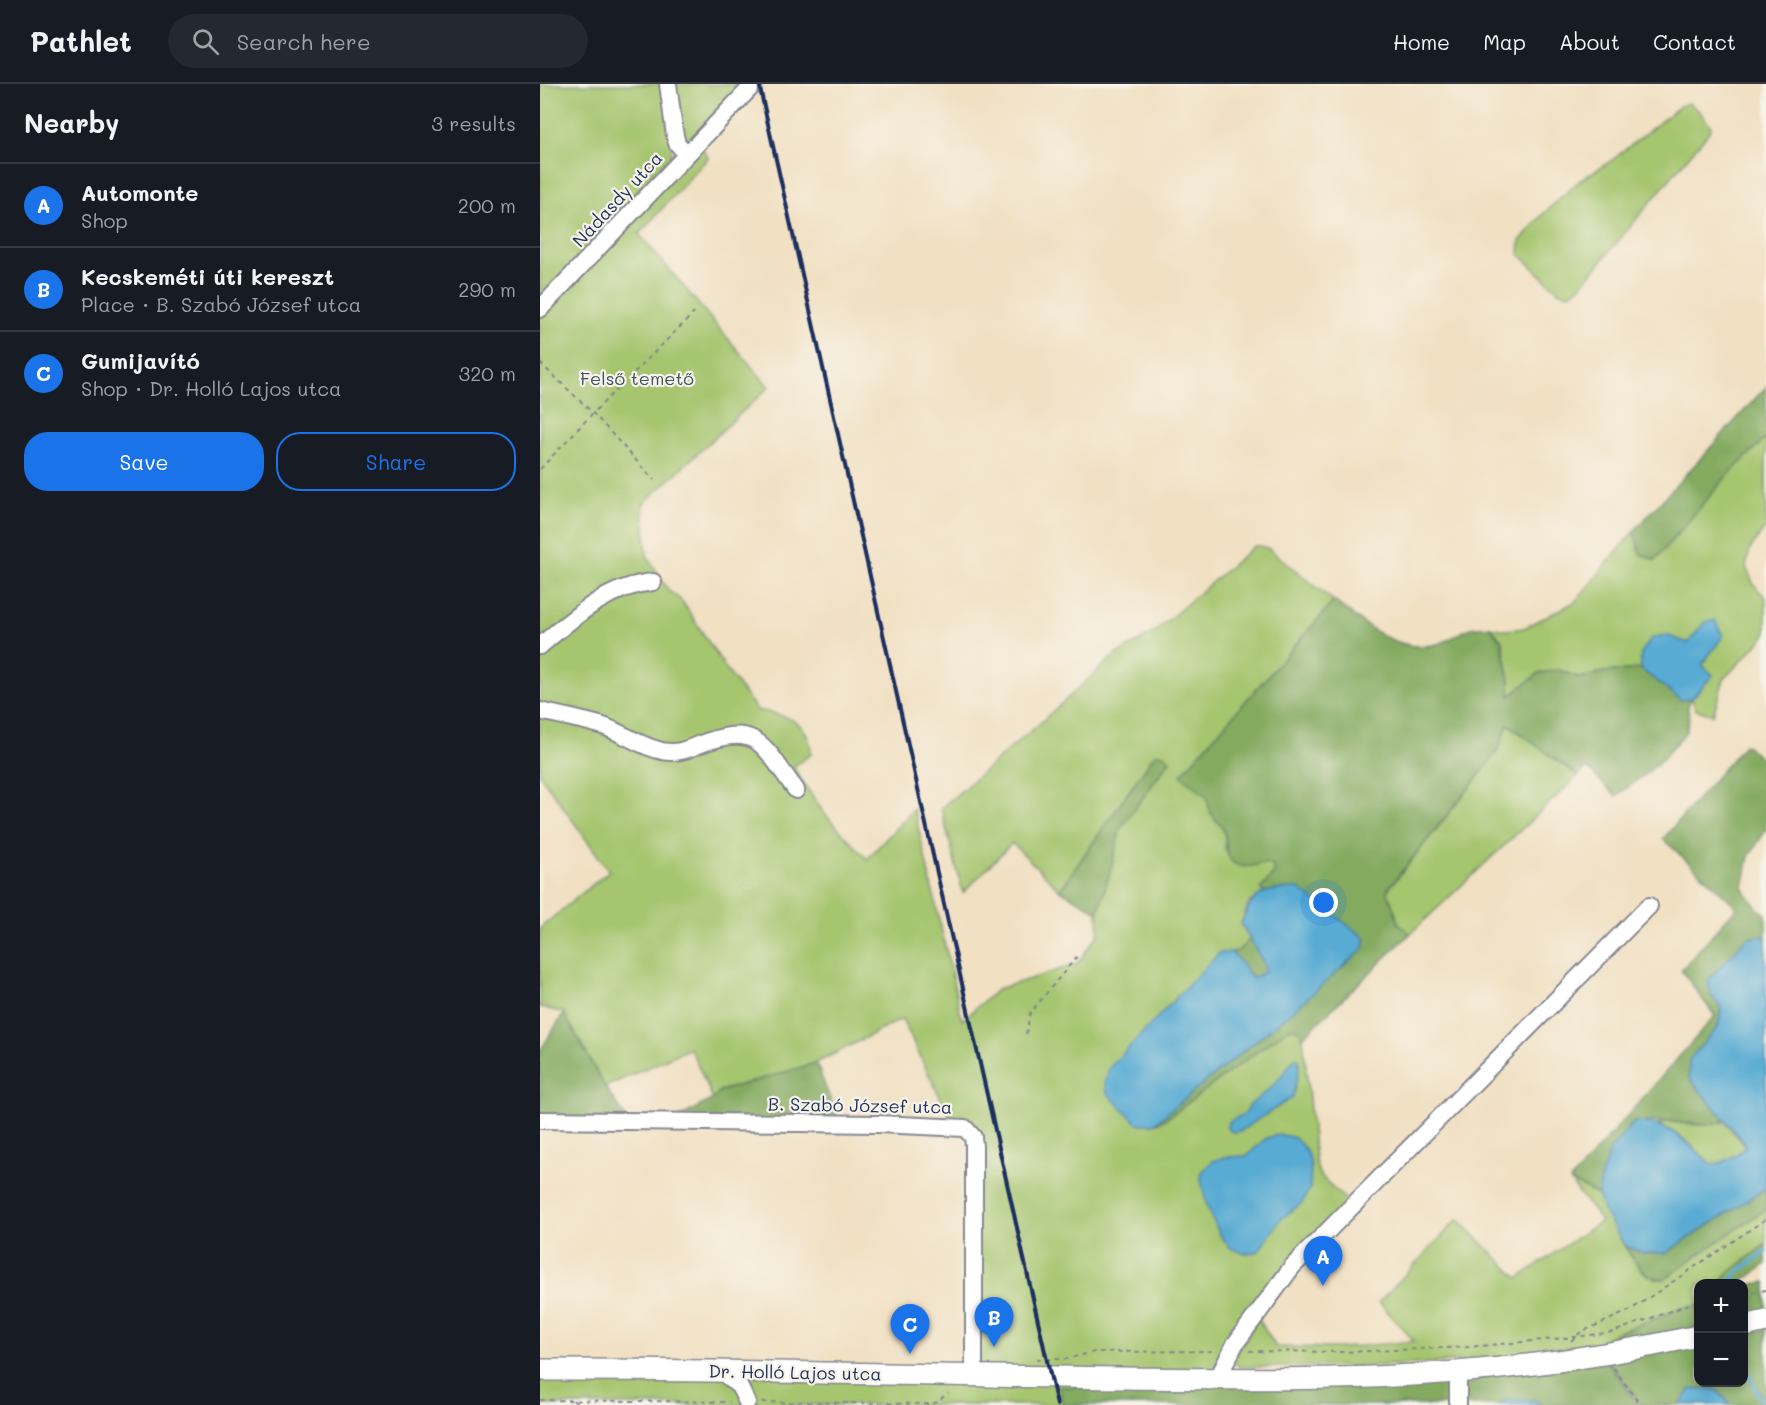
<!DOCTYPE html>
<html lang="en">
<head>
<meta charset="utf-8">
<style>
  :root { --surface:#171b24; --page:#242831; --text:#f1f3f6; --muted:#9ea1a6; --line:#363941; --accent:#1a73e8 }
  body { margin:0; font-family:Mali,sans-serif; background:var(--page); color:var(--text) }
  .controls { position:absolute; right:18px; bottom:18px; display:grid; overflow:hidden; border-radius:12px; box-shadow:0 3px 9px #0003 }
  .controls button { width:54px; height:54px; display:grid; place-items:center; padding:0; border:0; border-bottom:2px solid var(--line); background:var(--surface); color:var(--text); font:30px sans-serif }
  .you { position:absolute; left:784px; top:819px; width:21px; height:21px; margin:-15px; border:4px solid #fff; border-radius:50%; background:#1a73e8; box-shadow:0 0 0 9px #1a73e833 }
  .badge { display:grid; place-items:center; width:39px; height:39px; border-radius:50%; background:var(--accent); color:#fff; font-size:20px; font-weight:700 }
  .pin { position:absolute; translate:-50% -50px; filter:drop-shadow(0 2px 3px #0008) }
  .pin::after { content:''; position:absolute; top:32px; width:21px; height:18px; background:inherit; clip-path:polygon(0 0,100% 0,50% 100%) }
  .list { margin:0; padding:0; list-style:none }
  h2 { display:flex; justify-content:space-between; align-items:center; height:78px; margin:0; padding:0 24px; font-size:26px }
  h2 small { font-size:20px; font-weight:400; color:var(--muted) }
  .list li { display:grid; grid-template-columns:39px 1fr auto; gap:18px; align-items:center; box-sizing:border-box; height:84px; padding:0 24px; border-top:2px solid var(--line) }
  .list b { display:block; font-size:22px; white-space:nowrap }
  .list p { margin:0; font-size:20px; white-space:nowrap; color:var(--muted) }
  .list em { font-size:20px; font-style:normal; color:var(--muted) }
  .actions { display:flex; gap:12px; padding:18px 24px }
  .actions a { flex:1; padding:14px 0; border:2px solid var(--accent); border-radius:24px; text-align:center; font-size:21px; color:var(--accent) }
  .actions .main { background:var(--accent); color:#fff }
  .icon { flex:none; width:33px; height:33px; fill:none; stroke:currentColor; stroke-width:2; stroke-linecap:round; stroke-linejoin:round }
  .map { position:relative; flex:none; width:1226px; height:1321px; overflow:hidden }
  header { display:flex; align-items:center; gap:36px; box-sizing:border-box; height:84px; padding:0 30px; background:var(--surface); border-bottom:2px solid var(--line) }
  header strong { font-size:28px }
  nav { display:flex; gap:33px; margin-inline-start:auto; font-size:21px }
  .search { width:420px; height:54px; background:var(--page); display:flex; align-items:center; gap:15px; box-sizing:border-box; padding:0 21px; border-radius:33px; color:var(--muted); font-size:22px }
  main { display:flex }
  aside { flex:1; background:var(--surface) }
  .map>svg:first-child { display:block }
  .green { fill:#a5c56e; stroke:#607a66; stroke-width:1.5 }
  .forest { fill:#84aa61; stroke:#506c60; stroke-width:1.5 }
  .water { fill:#58abd3; stroke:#3a6d98; stroke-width:1.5 }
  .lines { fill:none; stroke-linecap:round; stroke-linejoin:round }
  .stream { stroke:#58abd3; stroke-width:4 }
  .minor-casing { stroke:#868890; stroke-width:20 }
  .major-casing { stroke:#868890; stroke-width:24 }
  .path { stroke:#868890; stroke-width:2; stroke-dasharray:4.5 4.5; stroke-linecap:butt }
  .minor { stroke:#fff; stroke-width:16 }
  .major { stroke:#fff; stroke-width:21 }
  .rail { stroke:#1b2f5e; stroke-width:4 }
  .labels { text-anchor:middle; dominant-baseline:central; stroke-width:4.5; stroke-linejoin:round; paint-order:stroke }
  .street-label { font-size:18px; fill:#1b2f5e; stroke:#f7f3e8 }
  .park-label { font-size:18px; fill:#3e5462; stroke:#f7f3e8 }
</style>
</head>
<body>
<header>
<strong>Pathlet</strong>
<div class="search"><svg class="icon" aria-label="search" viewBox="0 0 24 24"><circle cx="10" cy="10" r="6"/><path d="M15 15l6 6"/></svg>Search here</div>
<nav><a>Home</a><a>Map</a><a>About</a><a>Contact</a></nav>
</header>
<main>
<aside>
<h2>Nearby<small>3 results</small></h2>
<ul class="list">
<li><span class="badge">A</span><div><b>Automonte</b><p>Shop</p></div><em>200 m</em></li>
<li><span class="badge">B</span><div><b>Kecskeméti úti kereszt</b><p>Place · B. Szabó József utca</p></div><em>290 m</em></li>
<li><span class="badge">C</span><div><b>Gumijavító</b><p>Shop · Dr. Holló Lajos utca</p></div><em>320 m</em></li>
</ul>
<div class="actions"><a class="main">Save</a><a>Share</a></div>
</aside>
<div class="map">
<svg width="1226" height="1321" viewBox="0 0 1226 1321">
  <rect width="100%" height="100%" fill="#f7f3e8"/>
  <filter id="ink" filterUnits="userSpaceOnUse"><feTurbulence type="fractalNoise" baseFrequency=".0167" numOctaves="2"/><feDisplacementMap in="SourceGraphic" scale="12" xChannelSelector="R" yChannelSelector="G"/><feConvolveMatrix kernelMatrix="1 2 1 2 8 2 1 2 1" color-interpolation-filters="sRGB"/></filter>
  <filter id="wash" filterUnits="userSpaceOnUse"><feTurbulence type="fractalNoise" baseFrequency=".008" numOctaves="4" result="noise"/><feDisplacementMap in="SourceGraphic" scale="24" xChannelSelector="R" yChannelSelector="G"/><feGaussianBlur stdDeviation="1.35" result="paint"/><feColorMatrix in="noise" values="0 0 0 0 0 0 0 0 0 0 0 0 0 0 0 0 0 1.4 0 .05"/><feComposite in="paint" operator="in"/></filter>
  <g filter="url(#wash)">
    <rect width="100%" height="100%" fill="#f1e0c2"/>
    <path class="green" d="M0 0H125L132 51 131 81 162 63 168 74 99 150 229 303 103 420 107 472 128 506 142 517 188 588 217 626C244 631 271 636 271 670L253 683 283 728 327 775 374 725 422 936 458 905 537 880 559 849 558 828 572 781 580 745 630 676 615 670 520 806 472 759 423 809 401 724 499 640 574 572 613 549 714 462H721L729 465 794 517 641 691 667 713C670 740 688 736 685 766L701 782C712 781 725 776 734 783L735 789 722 805 724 808 709 819 701 840 710 855 698 867 691 868 748 945 755 944 760 947 763 953 775 1075 779 1090 808 1118 688 1265 663 1302 520 1303 523 1321H0V1293L431 1290 432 1056 414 1042 362 935 276 979 180 1007 173 1015 150 964 65 1003 24 929 0 923V844L69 787 0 691Z
      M130 0H210L153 61 143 58Z
      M1149 19 1158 26 1171 42 1169 48 1039 204 1030 210 1018 207 979 170 980 157 1002 131 1039 97 1071 77 1140 22Z
      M1226 354V443L1210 465 1206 483 1214 501 1226 514V551L1184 595 1173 631 1155 625 1152 614 1173 591 1162 581 1183 552 1165 538 1148 560 1126 551 1101 569V585L1065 588 1040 594 1019 587 999 589 969 613 970 596 962 556 950 543 967 546 984 544 1035 518 1094 447 1100 470 1115 476 1187 392Z
      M968 640 1038 692 870 850 859 840 847 807 945 684 959 664Z
      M1183 1035 1205 1062C1199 1071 1181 1081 1171 1080L1148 1058 1132 1047 1118 1040C1131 1034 1144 1042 1158 1041 1165 1041 1176 1040 1183 1038Z
      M1030 1097 1058 1111C1065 1129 1094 1186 1111 1193 1115 1195 1121 1195 1125 1195L1146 1179 1226 1125V1160L1186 1191 1181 1199 1158 1200V1222L1144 1224 1074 1250 1076 1258C1030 1265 983 1273 936 1276 857 1283 778 1283 699 1283L692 1275 718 1234 736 1263 801 1264 874 1257 839 1218 918 1135 978 1194 1061 1137Z"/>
    <path class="forest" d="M1226 303V354L1187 392 1115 476 1100 470 1094 447Z
      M794 517C824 539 857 571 897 560 910 557 919 548 931 544 936 542 944 543 950 543L961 556 970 596V612L999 589 1019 586 1040 594 1065 588 1101 585 1141 616 1152 614 1148 622 1149 635 1146 648 1117 681 1076 712 1047 684 1038 692 968 640 959 664 945 684 847 806 859 840 870 850 763 953 760 947 755 944 748 945 626 1035 614 1040 754 926 739 806 724 808 721 805 734 789V783C723 775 713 785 701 782 681 778 689 759 684 746 682 741 678 739 675 735 669 729 668 721 667 713L641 691Z
      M1205 660 1226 679V746L1209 772 1203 804 1217 824 1226 830V855L1222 852 1171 911 1181 924 1178 943 1149 976V994L1183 1034V1038C1164 1044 1147 1038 1128 1037 1119 1037 1113 1039 1104 1037L1062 1089 1058 1111 1030 1097 1175 932 1141 886 1197 823 1123 755Z
      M615 670H623L630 676 580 745 572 781 558 828 520 806Z
      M710 855 724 880 725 888 714 894C705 890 702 876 691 868L698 867Z
      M24 929 65 1003 88 1037 0 1034V967Z
      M276 979 299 1037H133L173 1015 180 1007Z
      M1226 1104V1125L1146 1179 1125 1195 1110 1193 1093 1175 1085 1162 1103 1169H1126Z
      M1226 1160V1180L1201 1199H1181L1186 1191Z
      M1226 1198V1228L1204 1233V1202Z
      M1158 1222V1243L1076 1258 1070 1255V1253L1074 1250 1145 1223Z
      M1226 1245V1317C1207 1291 1204 1282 1204 1250Z
      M1158 1259V1298H1204V1280L1223 1321H1191L1176 1305H1151L1140 1321H1102L1068 1276Z
      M1066 1276 1099 1321H1003L995 1316H967L958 1321H920L925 1295Z
      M908 1296 915 1303V1321H523L519 1303Z"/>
    <path class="water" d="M1175 536 1183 552 1162 581 1173 591 1152 614 1141 616 1101 585V569L1112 554 1126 551 1148 559 1165 538Z
      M759 805 825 854V863L754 926 614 1040H598L567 1009 565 998 570 983 679 869 691 868C702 876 705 890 714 894L725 888 724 880 701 840C715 805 723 806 759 805Z
      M1223 852 1226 855V1104L1126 1169H1103L1085 1162 1064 1128 1058 1111 1062 1089 1070 1066 1094 1038C1127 1036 1148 1059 1171 1080 1181 1081 1199 1071 1205 1062L1203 1057 1149 994V976L1178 943 1181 924 1171 911 1168 896 1207 854Z
      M758 974C762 987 754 1000 753 1013L702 1046C696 1048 692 1050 687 1044L688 1038 706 1029 709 1022 735 1000 754 975Z
      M738 1050 755 1054 766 1066 771 1081 770 1104 762 1119 741 1135 718 1168 703 1169 690 1164 679 1149 667 1122 661 1096 662 1088 673 1077 685 1073 707 1072 725 1055Z
      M1151 1305H1176L1191 1321H1140Z
      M967 1316H995L1003 1321H958Z"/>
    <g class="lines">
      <path class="stream" d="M1189 1200 1199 1187 1226 1168
        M1204 1278 1223 1321"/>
    </g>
  </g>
  <g filter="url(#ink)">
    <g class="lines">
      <defs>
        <path id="minor" d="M128 0 135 52 137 59 146 70
          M0 225 214 0
          M0 562C34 533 68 502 113 498
          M0 627C21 632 43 636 63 642 83 649 101 663 122 667 136 670 146 666 158 661 219 637 222 661 256 706
          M0 1036 338 1040 425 1044 433 1053 434 1062V1292
          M181 1287 199 1302 207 1318
          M918 1288V1321
          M678 1294 695 1260 752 1183 1109 822"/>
        <path id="major" d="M1204 1242 1226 1237
          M0 1286C195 1285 389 1292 584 1294 694 1295 806 1297 916 1288 998 1282 1079 1269 1158 1252"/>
      </defs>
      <use href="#minor" class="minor-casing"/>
      <use href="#major" class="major-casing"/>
      <path class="path" d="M0 279 53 329 114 396
        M0 385 53 329 154 229
        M486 950 490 929 539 870
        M1204 1210 1226 1206
        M1031 1257 1041 1248 1089 1227 1226 1135
        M709 1267 803 1268 929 1263 1035 1253 1073 1248 1158 1217
        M497 1275H526L554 1268 676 1267
        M1074 1284 1100 1321
        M0 1316 190 1318
        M33 1316 38 1321
        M222 1318 391 1320 397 1318 408 1309"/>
      <use href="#minor" class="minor"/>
      <use href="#major" class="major"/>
      <path class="rail" d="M219 0 517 1321"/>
    </g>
  </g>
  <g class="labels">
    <g class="street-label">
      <text transform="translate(77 115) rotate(-47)">Nádasdy utca</text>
      <text transform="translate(320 1021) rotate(1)">B. Szabó József utca</text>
      <text transform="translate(255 1288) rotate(1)">Dr. Holló Lajos utca</text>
    </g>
    <g class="park-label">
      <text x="97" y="294">Felső temető</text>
    </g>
  </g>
</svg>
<div class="controls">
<button>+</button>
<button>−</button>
</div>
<div class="you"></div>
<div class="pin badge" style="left:783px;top:1202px">A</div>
<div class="pin badge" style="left:454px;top:1263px">B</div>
<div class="pin badge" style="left:370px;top:1270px">C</div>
</div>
</main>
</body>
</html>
